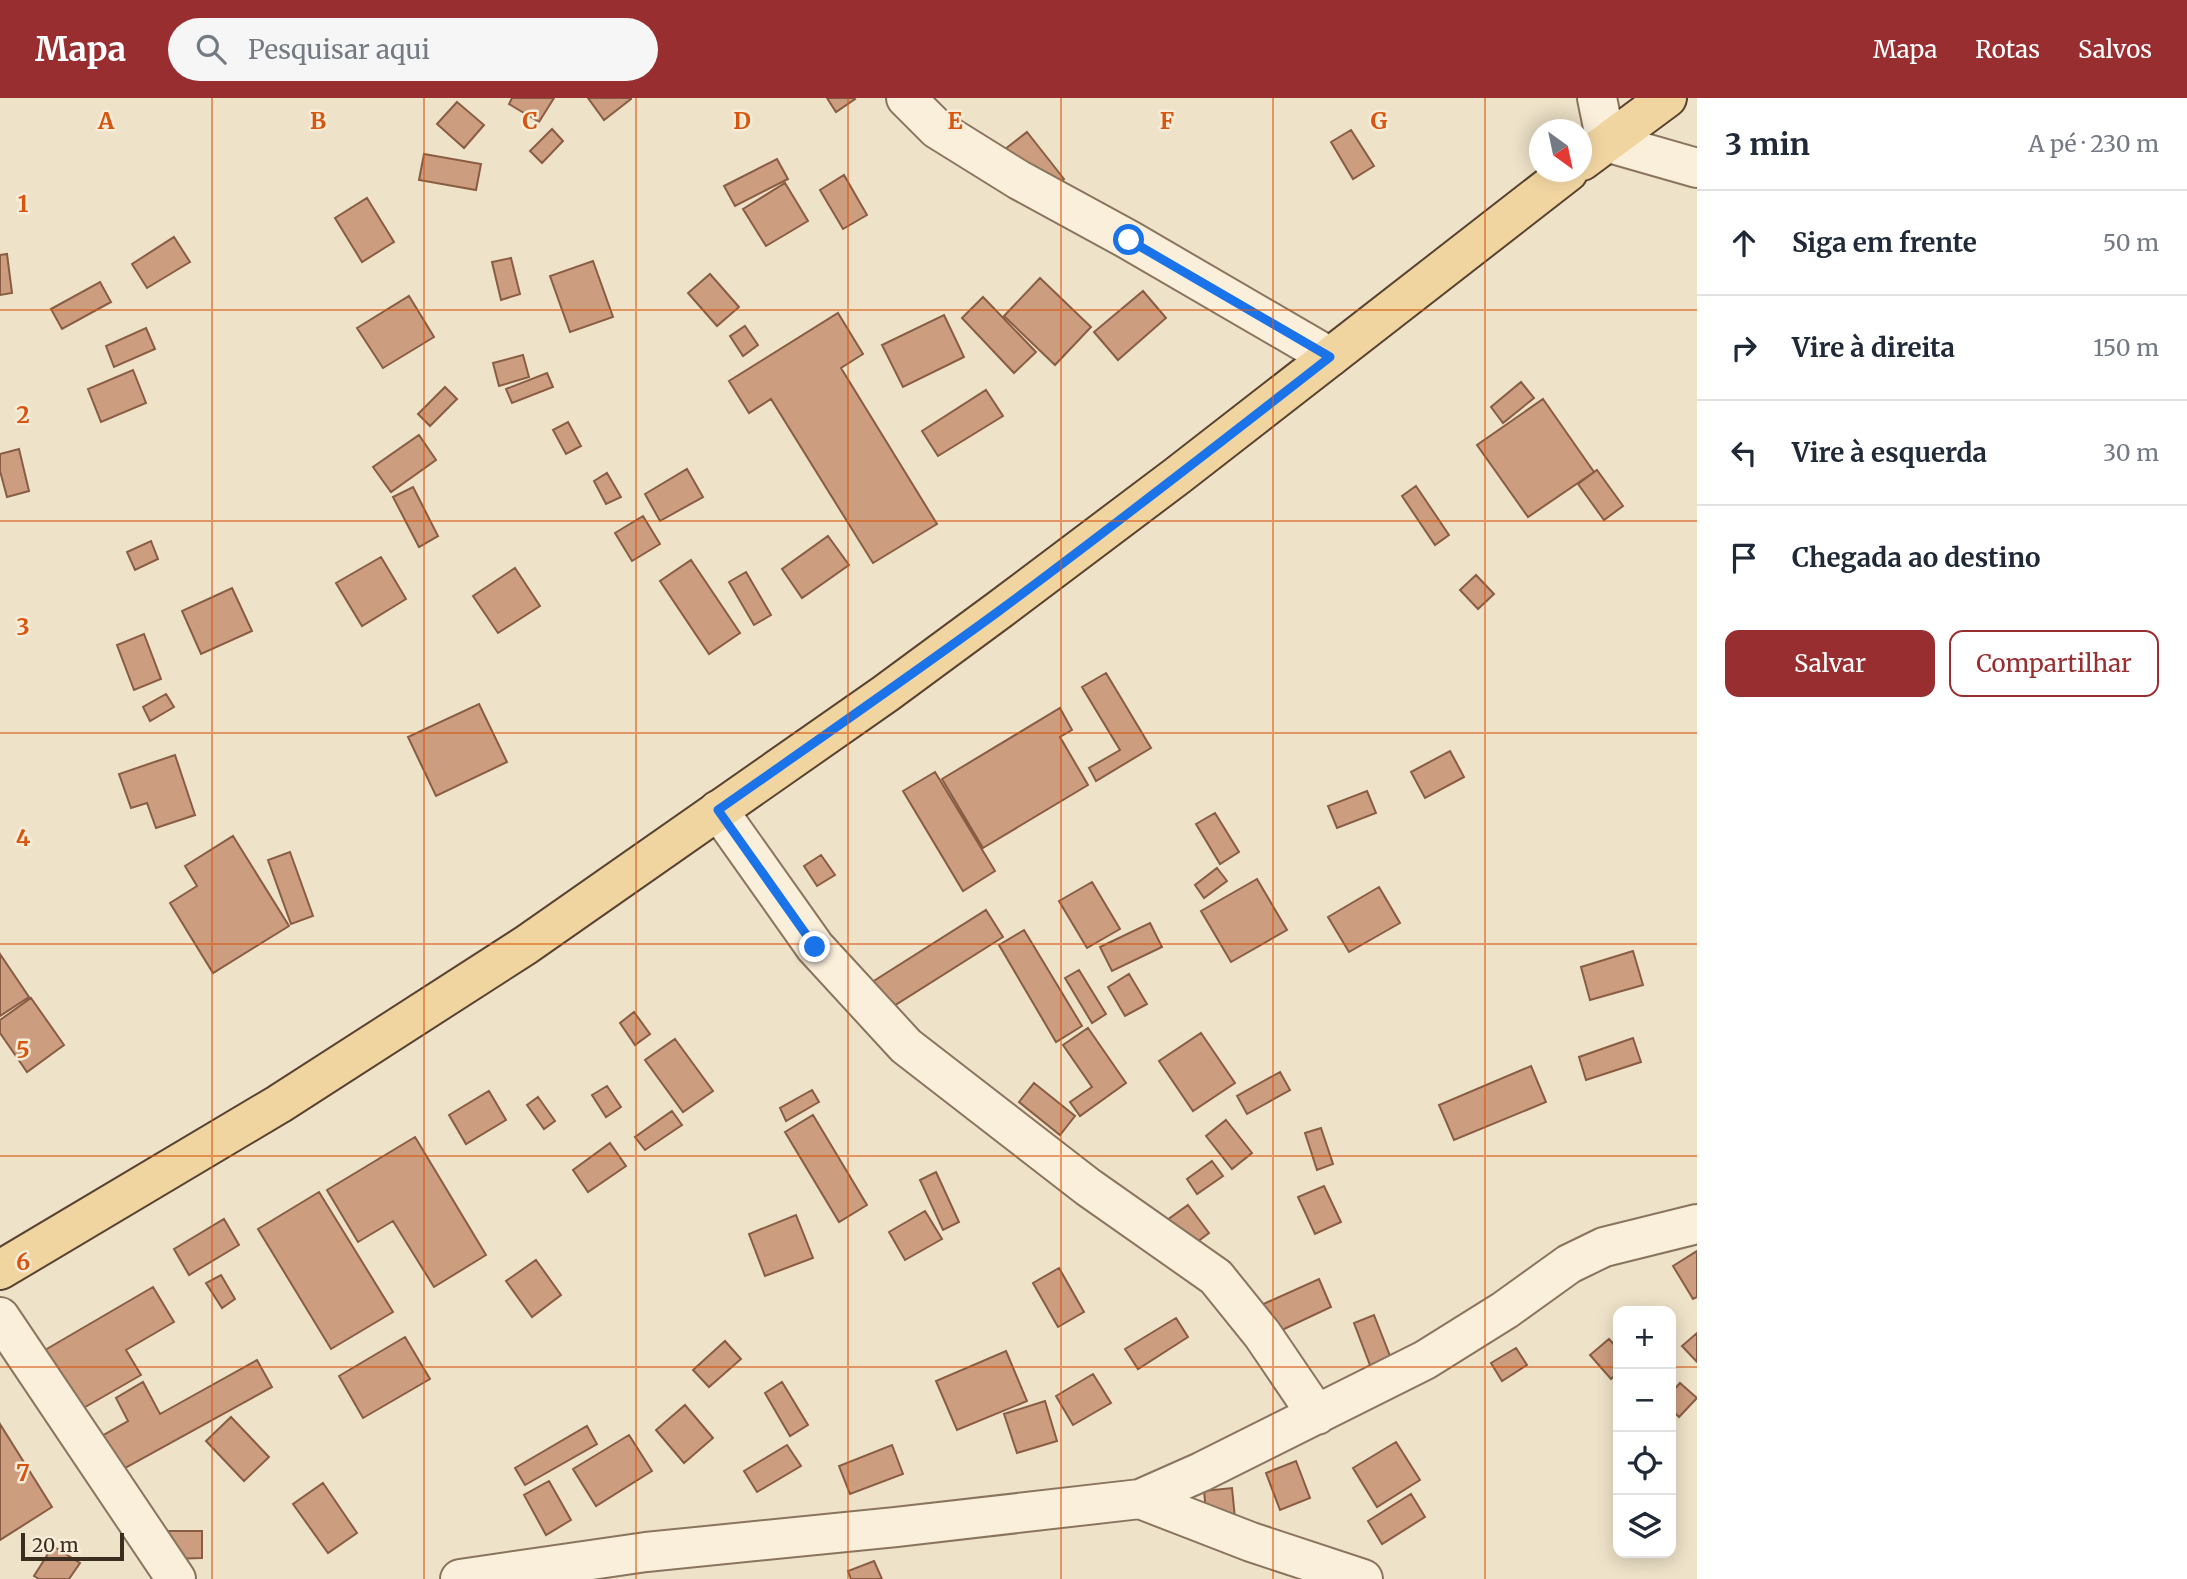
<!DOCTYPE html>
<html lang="pt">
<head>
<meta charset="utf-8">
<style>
  :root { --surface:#fff; --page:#f6f6f7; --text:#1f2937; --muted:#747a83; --line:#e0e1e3; --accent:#992e31 }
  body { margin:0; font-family:Merriweather,serif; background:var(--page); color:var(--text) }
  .controls { position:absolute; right:21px; bottom:21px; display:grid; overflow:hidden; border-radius:14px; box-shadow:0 4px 18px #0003 }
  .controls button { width:63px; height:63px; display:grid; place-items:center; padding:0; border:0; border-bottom:2px solid var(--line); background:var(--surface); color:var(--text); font:35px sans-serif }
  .compass { position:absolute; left:1529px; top:21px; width:63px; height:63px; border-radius:50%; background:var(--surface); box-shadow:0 4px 18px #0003; rotate:147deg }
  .scale { position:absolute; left:21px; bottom:18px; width:103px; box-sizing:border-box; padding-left:7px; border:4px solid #3b2d20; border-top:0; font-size:19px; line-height:24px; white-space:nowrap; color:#3b2d20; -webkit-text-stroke:5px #f6ecd8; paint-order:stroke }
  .stop { position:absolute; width:21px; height:21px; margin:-16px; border:5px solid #1a73e8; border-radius:50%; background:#fff }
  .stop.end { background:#1a73e8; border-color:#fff; box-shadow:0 2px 7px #0008 }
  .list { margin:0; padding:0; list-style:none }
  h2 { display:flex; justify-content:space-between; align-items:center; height:91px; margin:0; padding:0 28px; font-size:30px }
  h2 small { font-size:23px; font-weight:400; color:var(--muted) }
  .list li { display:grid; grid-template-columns:46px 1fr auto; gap:21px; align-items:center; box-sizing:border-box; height:105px; padding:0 28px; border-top:2px solid var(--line) }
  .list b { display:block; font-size:26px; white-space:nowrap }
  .list em { font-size:23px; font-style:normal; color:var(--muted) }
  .actions { display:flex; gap:14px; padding:21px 28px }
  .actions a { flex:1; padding:16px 0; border:2px solid var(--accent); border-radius:14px; text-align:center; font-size:24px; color:var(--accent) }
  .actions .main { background:var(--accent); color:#fff }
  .icon { flex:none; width:38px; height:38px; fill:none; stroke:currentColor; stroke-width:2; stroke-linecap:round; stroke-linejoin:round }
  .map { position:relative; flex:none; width:1697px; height:1481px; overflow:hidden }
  header { display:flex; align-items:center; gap:42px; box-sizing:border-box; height:98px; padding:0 35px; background:var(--accent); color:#fff }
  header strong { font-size:33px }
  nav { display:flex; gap:38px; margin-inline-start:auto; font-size:24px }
  .search { width:490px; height:63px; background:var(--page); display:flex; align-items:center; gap:18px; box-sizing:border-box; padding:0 24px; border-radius:38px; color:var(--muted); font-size:26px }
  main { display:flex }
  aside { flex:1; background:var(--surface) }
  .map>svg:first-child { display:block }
  .building { fill:#cc9d7f; stroke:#895d43; stroke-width:2 }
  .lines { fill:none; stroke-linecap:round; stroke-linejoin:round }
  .minor-casing { stroke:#8a745d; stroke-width:42 }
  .primary-casing { stroke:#584231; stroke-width:42 }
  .minor { stroke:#f9efdb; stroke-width:38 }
  .primary { stroke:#f0d5a1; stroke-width:38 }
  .route { stroke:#1a73e8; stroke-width:9 }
  .grid { fill:none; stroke:#d7550e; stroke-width:2; stroke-opacity:0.55 }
  .grid-label { font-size:23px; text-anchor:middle; font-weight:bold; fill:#d7550e; stroke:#f6ecd8; stroke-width:5; stroke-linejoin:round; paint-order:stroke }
</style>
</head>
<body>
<header>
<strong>Mapa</strong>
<div class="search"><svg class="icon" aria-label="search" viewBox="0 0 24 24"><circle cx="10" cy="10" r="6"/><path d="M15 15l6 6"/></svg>Pesquisar aqui</div>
<nav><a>Mapa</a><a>Rotas</a><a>Salvos</a></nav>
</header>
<main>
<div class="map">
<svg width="1697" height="1481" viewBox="0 0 1697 1481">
  <rect width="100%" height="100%" fill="#eee2c8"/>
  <path class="building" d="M512 0H554L539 24 509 6Z
    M588 0H631V1L604 22Z
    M827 0H854L855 1 836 14Z
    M457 4 484 27 464 50 437 26Z
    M552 31 563 43 542 65 530 53Z
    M1351 32 1374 68 1353 81 1331 44Z
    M1027 34 1064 81 1040 100 1004 52Z
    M424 56 481 66 476 92 419 82Z
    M777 61 788 81 735 108 724 88Z
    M844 77 867 117 843 131 820 92Z
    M785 85 808 123 766 148 743 111Z
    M367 100 394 144 362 164 335 120Z
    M174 139 190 164 147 190 132 166Z
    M7 156 12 195 0 197V157Z
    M511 160 520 196 501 202 492 164Z
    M593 163 613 219 570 234 550 178Z
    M710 176 739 209 717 228 688 195Z
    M1040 180 1091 229 1055 267 1004 218Z
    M100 184 111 204 62 231 51 211Z
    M1143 193 1166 220 1118 262 1094 234Z
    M409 198 434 239 383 270 357 230Z
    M983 199 1036 254 1014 275 962 220Z
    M838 215 863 256 841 270 937 426 873 465 771 301 749 315 729 283Z
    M944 217 964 259 903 289 882 247Z
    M745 228 758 247 743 258 730 238Z
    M146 230 155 251 114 269 106 248Z
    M523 257 529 279 499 288 493 265Z
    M133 272 146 305 101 324 88 291Z
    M547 275 553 289 512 305 506 291Z
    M1521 284 1534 300 1503 325 1491 309Z
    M445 289 457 301 430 328 418 316Z
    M986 292 1003 318 938 358 922 333Z
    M1543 301 1594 374 1528 419 1477 347Z
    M568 324 581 348 566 356 553 332Z
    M419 337 436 362 391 394 373 369Z
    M19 351 29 393 7 399 0 373V356Z
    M687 371 703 399 660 423 645 396Z
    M1597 372 1623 408 1604 422 1578 386Z
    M607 375 621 399 606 406 594 383Z
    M1416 388 1449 437 1435 447 1402 398Z
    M413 389 438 438 419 449 393 399Z
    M643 418 660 446 632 463 615 435Z
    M828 438 849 467 802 500 782 471Z
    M151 443 158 461 135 472 127 454Z
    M381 459 406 501 362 528 336 485Z
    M691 462 740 535 709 556 660 483Z
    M515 470 540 508 498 535 473 498Z
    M746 474 771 517 754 527 729 484Z
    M1476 477 1494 496 1478 511 1460 492Z
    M232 490 252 533 201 556 182 513Z
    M144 536 161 581 134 592 117 547Z
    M1106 575 1151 650 1096 683 1089 670 1120 652 1082 589Z
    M166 596 174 609 150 623 143 609Z
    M479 606 507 664 436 698 408 639Z
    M1060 610 1072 632 1060 639 1088 687 983 750 942 681Z
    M1450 653 1464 679 1425 700 1411 674Z
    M175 657 195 717 156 730 147 705 131 710 119 676Z
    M935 674 995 773 963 793 903 693Z
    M1367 693 1376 715 1337 730 1328 708Z
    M1215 715 1239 754 1220 766 1196 726Z
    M233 738 289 828 213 875 170 805 197 788 185 768Z
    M290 754 313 818 291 826 268 762Z
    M821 757 835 777 817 788 804 768Z
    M1217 770 1227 783 1204 800 1195 787Z
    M1257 781 1287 832 1231 864 1201 813Z
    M1092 784 1120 831 1087 850 1059 803Z
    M1379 789 1400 825 1349 854 1328 819Z
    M986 812 1003 839 867 925 850 898Z
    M1150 825 1162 849 1112 873 1100 849Z
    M1024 832 1082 928 1056 944 999 847Z
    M1633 853 1643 887 1590 902 1581 869Z
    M0 856 29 899 0 918Z
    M1079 872 1106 916 1092 925 1065 880Z
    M1129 876 1147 906 1125 918 1108 889Z
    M31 900 64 947 27 974 0 935V922Z
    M634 914 650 936 635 947 620 925Z
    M1088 930 1126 985 1080 1018 1070 1004 1092 989 1063 947Z
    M1201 935 1235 985 1193 1013 1159 963Z
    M1633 940 1641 964 1586 982 1579 959Z
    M675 941 713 993 683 1014 645 962Z
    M1531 968 1546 1004 1454 1042 1439 1007Z
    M1280 974 1290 992 1247 1016 1237 998Z
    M1034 985 1075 1018 1060 1037 1019 1004Z
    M607 988 621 1009 606 1019 592 997Z
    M812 992 819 1004 786 1023 780 1010Z
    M489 993 506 1022 466 1046 449 1017Z
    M538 999 555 1023 544 1031 527 1007Z
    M672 1013 682 1027 645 1052 635 1039Z
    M813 1017 867 1107 839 1124 785 1034Z
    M1226 1022 1252 1055 1232 1071 1206 1038Z
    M1321 1030 1333 1066 1317 1072 1305 1035Z
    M415 1039 486 1157 434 1189 393 1123 358 1144 327 1092Z
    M610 1045 626 1068 588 1094 573 1072Z
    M1212 1063 1223 1078 1197 1096 1187 1081Z
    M936 1074 959 1124 943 1132 920 1082Z
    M1324 1088 1341 1124 1315 1136 1298 1099Z
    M319 1094 393 1214 331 1251 258 1131Z
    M1188 1107 1209 1135 1177 1159 1156 1130Z
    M925 1113 942 1141 905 1162 889 1134Z
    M796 1117 813 1160 765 1178 749 1136Z
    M224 1121 239 1147 189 1177 174 1151Z
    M1697 1153V1199L1693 1201 1673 1168Z
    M536 1162 561 1197 532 1219 506 1183Z
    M1059 1170 1084 1214 1058 1229 1033 1185Z
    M221 1177 235 1201 222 1210 206 1185Z
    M1319 1181 1331 1209 1252 1246 1239 1217Z
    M153 1189 174 1224 126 1252 141 1277 80 1312 45 1252Z
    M1374 1217 1397 1276 1376 1283 1354 1225Z
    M1176 1220 1188 1239 1138 1271 1125 1251Z
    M1697 1235V1264L1682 1248Z
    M405 1239 430 1281 363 1320 339 1278Z
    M1609 1241 1618 1251V1274L1611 1281 1590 1257Z
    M725 1243 741 1261 709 1289 693 1272Z
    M1516 1250 1527 1267 1502 1283 1491 1265Z
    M1006 1253 1027 1303 957 1332 936 1283Z
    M257 1262 272 1289 98 1385 79 1351 128 1323 116 1300 143 1284 160 1316Z
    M1093 1276 1111 1305 1073 1327 1056 1298Z
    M782 1284 808 1327 790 1338 765 1295Z
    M1680 1285 1697 1300 1679 1319 1671 1311V1295Z
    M1045 1303 1057 1343 1017 1355 1004 1316Z
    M685 1307 713 1340 684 1365 656 1332Z
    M231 1319 269 1359 244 1383 206 1343Z
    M0 1326 52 1409 0 1442Z
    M587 1328 597 1346 525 1387 515 1370Z
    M629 1337 652 1373 596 1408 573 1371Z
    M1396 1344 1420 1382 1377 1409 1353 1370Z
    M787 1347 801 1368 757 1394 744 1373Z
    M892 1347 903 1376 850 1396 839 1368Z
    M1296 1363 1310 1400 1280 1412 1266 1375Z
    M549 1383 571 1422 546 1437 524 1397Z
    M323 1385 357 1435 328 1455 293 1406Z
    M1232 1390 1235 1420 1207 1423 1204 1393Z
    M1411 1396 1425 1419 1382 1446 1368 1423Z
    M169 1433H202V1460L169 1461Z
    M53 1448 80 1465 69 1481H39L34 1478Z
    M874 1463 882 1481H851L848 1473Z"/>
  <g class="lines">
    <defs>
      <path id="minor" d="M906 0 937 31 1019 82 1129 142 1330 259
        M1597 0 1606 44 1697 70
        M718 712 815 849 906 948 1088 1089 1216 1179 1262 1236 1317 1317
        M0 1219 176 1481
        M1140 1401 1201 1374 1425 1262 1505 1212 1569 1166 1604 1149 1697 1126
        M460 1481 646 1454 896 1429 1140 1401 1251 1444 1363 1481"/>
      <path id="primary" d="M1582 63 1667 0
        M0 1172 279 1006 526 847 885 596 999 512 1177 378 1568 74"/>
    </defs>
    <use href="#minor" class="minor-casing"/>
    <use href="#primary" class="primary-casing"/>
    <use href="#minor" class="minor"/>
    <use href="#primary" class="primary"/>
  </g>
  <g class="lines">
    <path class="route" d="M815 849 718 712C812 646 906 581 999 513 1111 430 1220 345 1330 259L1129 142"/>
  </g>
  <path class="grid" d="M212 0V1481M424 0V1481M636 0V1481M848 0V1481M1061 0V1481M1273 0V1481M1485 0V1481M0 212H1697M0 423H1697M0 635H1697M0 846H1697M0 1058H1697M0 1269H1618M1671 1269H1697"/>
  <g class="grid-label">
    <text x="106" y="31">A</text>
    <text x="318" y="31">B</text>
    <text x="530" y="31">C</text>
    <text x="742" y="31">D</text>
    <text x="955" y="31">E</text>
    <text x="1167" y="31">F</text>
    <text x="1379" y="31">G</text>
    <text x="23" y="114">1</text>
    <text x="23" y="325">2</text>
    <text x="23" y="537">3</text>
    <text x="23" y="748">4</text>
    <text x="23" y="960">5</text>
    <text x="23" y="1172">6</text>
    <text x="23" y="1383">7</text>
  </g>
</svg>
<div class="controls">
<button>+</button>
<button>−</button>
<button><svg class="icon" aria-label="locate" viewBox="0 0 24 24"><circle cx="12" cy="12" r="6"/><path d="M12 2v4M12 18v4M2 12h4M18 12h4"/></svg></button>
<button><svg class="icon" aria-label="layers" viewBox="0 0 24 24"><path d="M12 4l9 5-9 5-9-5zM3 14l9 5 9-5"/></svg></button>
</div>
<svg class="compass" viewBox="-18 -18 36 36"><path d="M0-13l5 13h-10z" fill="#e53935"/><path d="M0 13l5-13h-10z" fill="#747a83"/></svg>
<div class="scale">20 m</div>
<div class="stop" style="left:1129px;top:142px"></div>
<div class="stop end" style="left:815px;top:849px"></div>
</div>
<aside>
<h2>3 min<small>A pé · 230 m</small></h2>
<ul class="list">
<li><svg class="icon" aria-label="ahead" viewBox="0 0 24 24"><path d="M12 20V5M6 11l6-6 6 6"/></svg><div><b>Siga em frente</b></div><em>50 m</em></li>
<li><svg class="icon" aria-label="right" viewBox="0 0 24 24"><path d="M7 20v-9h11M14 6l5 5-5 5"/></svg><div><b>Vire à direita</b></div><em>150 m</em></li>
<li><svg class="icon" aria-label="left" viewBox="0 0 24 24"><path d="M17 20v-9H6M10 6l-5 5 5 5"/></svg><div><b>Vire à esquerda</b></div><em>30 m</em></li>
<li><svg class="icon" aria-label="arrive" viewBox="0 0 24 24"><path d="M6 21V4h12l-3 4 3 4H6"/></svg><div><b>Chegada ao destino</b></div></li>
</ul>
<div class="actions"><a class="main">Salvar</a><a>Compartilhar</a></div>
</aside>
</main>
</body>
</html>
